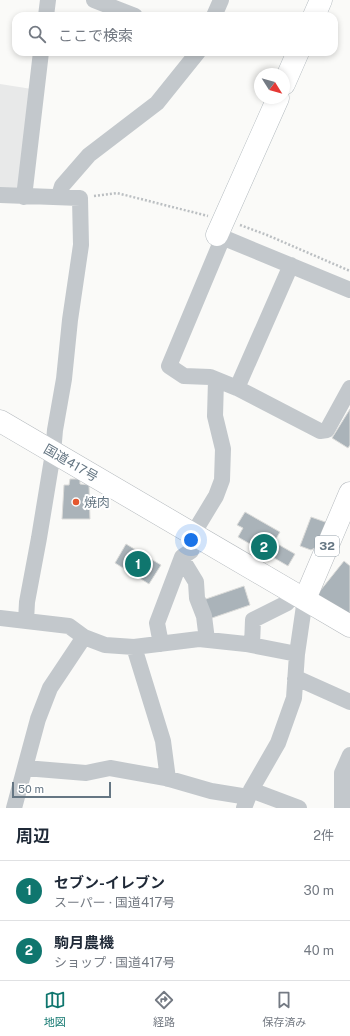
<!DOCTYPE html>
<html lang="ja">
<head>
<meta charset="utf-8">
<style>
  :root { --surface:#fff; --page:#f2f2f3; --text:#1f2937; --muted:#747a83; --line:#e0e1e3; --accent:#0f766e }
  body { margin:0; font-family:"Public Sans","Noto Sans JP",sans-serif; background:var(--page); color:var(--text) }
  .compass { position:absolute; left:254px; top:68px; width:36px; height:36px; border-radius:50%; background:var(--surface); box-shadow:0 2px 6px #0003; rotate:127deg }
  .scale { position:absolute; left:12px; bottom:10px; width:99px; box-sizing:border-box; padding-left:4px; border:2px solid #657683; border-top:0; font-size:11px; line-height:14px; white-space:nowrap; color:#657683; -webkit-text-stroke:3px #fff; paint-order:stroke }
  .you { position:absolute; left:191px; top:540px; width:14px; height:14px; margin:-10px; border:3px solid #fff; border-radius:50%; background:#1a73e8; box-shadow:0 0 0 6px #1a73e833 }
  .badge { display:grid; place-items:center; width:26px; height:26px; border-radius:50%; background:var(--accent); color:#fff; font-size:13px; font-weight:700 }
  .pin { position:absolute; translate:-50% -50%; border:2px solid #fff; box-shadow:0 1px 4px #0006 }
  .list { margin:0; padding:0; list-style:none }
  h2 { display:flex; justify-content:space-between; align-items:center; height:52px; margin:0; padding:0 16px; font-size:17px }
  h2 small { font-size:13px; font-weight:400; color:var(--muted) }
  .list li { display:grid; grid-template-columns:26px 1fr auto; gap:12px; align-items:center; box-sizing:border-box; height:60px; padding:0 16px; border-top:1px solid var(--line) }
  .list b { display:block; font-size:15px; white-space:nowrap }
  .list p { margin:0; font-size:13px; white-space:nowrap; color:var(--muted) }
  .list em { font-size:13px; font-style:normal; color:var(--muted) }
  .icon { flex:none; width:22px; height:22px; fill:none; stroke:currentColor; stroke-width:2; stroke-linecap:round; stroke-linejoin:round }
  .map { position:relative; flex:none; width:350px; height:808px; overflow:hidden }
  .search { position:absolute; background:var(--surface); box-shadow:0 2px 6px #0003; left:12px; right:12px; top:12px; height:44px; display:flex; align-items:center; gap:10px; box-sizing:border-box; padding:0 14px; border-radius:12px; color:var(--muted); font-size:15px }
  .sheet { height:172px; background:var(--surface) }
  nav { display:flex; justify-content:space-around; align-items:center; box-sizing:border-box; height:56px; border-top:1px solid var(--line); background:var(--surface); font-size:11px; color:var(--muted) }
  nav a { display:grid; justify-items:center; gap:2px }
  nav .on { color:var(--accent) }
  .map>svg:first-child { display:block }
  .built { fill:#e8e9e9 }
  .building { fill:#aab3b9; stroke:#dcdcda }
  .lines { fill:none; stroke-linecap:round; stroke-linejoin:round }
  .secondary-casing { stroke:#b3babf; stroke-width:23 }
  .primary-casing { stroke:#b5babe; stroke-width:23 }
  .highway-casing { stroke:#b4b9bd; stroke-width:23 }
  .path { stroke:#bbbfc2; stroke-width:2.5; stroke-dasharray:2 2; stroke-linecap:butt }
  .street { stroke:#c3c8cc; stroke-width:16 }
  .secondary { stroke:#fff; stroke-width:22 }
  .primary { stroke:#fff; stroke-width:22 }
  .highway { stroke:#fff; stroke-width:22 }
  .poi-dot { fill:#e4572e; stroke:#fff; stroke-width:1.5 }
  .labels { text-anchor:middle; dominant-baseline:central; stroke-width:4; stroke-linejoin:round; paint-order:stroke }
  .shield { fill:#fff; stroke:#939fa8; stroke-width:1 }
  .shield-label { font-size:12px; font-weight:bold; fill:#657683 }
  .street-label { font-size:13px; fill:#657683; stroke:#fff }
  .poi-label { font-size:13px; fill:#657683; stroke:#fff; text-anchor:start }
</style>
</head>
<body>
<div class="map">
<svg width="350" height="808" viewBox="0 0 350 808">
  <rect width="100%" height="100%" fill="#fafaf8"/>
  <path class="built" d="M0 84 32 89 19 191 0 190Z"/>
  <path class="building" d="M350 409V445L348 448 332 438Z
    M70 479H80V484L89 485 90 519H62L64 485H69Z
    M245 512 280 532 274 542 295 554 288 566 238 537 243 528 237 525Z
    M311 517 331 524 321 550 315 548 311 550 300 546Z
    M126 544 161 565 149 584 115 563Z
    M344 561 350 566V622L316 596Z
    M244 586 250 605 209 619 203 600Z"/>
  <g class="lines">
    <defs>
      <path id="secondary" d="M314 16 321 0
        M284 84 298 52
        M217 235 278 98"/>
      <path id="primary" d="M305 599 350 493"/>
      <path id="highway" d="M0 421 350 626"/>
    </defs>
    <use href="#secondary" class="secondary-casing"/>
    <use href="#primary" class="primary-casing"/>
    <use href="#highway" class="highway-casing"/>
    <path class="path" d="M94 196 117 193 208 216
      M240 225 267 235 350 271"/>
    <path class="street" d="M94 0 135 16
      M46 16 48 0
      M214 16 221 0
      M0 195 80 198 81 245 70 320 64 379 55 430 53 453 39 538 27 602 26 621
      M59 196 62 186 89 155 157 103 198 52
      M24 197 41 52
      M217 235 350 290
      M223 237 169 366 184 376 210 377 237 388 320 431 327 430 350 388
      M237 388 291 265
      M193 534 216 496 222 480 223 449 215 416 216 380
      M182 559 196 582 197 598 204 616 207 640
      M0 618 69 626 84 637 105 645 134 647 199 639 246 644 297 654
      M161 644 157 623 182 557 191 551 197 537
      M252 645 253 620 287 603 295 593
      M134 647 163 741 168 779
      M295 679 301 680 350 702
      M25 768 86 773 110 768 166 778 211 791 248 797
      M251 790 299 808
      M14 808 38 719 50 688 84 637
      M244 808 251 790 278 743 294 698 297 654 305 599
      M342 808V773L350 755"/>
    <use href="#secondary" class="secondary"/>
    <use href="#primary" class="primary"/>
    <use href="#highway" class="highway"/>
  </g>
  <circle class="poi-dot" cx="76" cy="502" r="4"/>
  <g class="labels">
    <rect class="shield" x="315" y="536" width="24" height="20" rx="3"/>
    <g class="shield-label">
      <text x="327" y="546">32</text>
    </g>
    <g class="street-label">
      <text transform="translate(71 463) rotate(30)">国道417号</text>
    </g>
    <g class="poi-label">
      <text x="84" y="502">焼肉</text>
    </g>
  </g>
</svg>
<svg class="compass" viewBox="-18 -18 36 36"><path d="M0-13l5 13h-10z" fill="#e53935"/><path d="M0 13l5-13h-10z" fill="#747a83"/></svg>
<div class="scale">50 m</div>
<div class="you"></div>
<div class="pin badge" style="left:138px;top:564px">1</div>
<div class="pin badge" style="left:264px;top:547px">2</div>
<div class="search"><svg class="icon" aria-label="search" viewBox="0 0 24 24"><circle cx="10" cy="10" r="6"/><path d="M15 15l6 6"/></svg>ここで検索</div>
</div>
<section class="sheet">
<h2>周辺<small>2件</small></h2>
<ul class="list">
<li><span class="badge">1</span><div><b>セブン-イレブン</b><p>スーパー · 国道417号</p></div><em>30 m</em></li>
<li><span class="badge">2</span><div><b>駒月農機</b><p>ショップ · 国道417号</p></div><em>40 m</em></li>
</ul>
</section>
<nav>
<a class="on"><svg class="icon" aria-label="map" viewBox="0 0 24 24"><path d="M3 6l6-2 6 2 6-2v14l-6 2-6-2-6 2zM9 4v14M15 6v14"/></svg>地図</a>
<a><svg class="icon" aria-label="directions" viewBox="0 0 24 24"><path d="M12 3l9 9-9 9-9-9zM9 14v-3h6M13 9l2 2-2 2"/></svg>経路</a>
<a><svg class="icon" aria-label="saved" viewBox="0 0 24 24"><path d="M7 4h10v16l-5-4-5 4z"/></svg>保存済み</a>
</nav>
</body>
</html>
